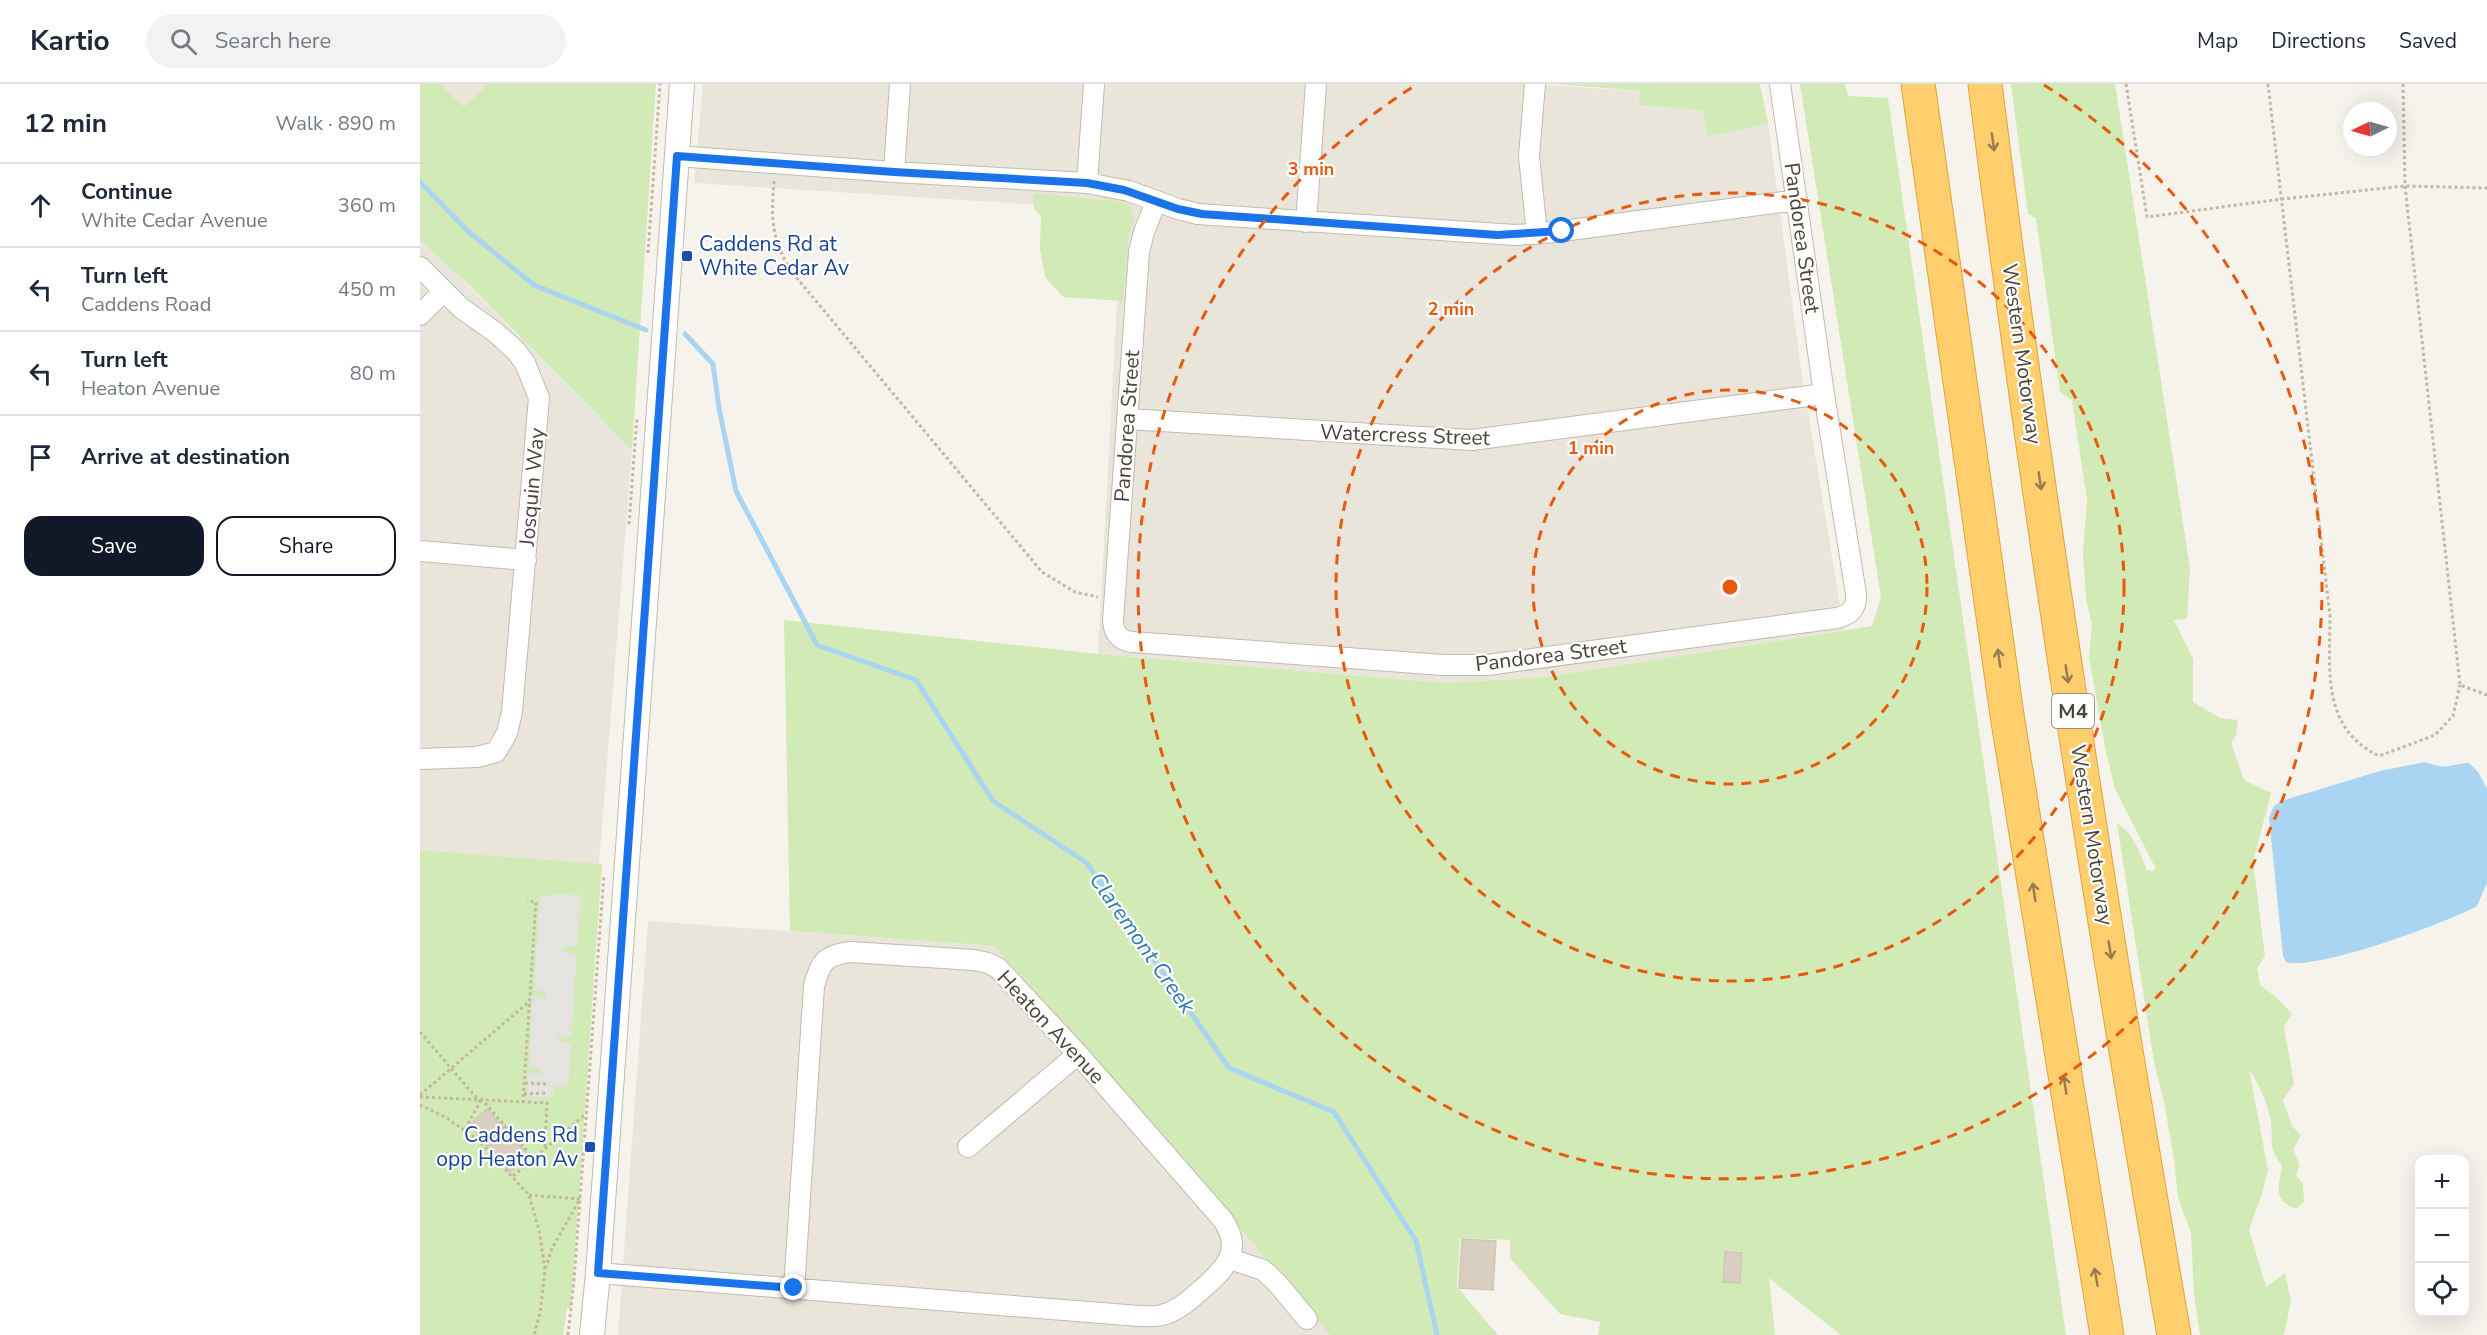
<!DOCTYPE html>
<html lang="en">
<head>
<meta charset="utf-8">
<style>
  :root { --surface:#fff; --page:#f2f2f3; --text:#1f2937; --muted:#747a83; --line:#e0e1e3; --accent:#111827 }
  body { margin:0; font-family:"Nunito Sans",sans-serif; background:var(--page); color:var(--text) }
  .controls { position:absolute; right:18px; bottom:18px; display:grid; overflow:hidden; border-radius:12px; box-shadow:0 6px 24px #0002 }
  .controls button { width:54px; height:54px; display:grid; place-items:center; padding:0; border:0; border-bottom:2px solid var(--line); background:var(--surface); color:var(--text); font:30px sans-serif }
  .compass { position:absolute; left:1923px; top:18px; width:54px; height:54px; border-radius:50%; background:var(--surface); box-shadow:0 6px 24px #0002; rotate:265deg }
  .stop { position:absolute; width:18px; height:18px; margin:-14px; border:4px solid #1a73e8; border-radius:50%; background:#fff }
  .stop.end { background:#1a73e8; border-color:#fff; box-shadow:0 2px 6px #0008 }
  .list { margin:0; padding:0; list-style:none }
  h2 { display:flex; justify-content:space-between; align-items:center; height:78px; margin:0; padding:0 24px; font-size:26px }
  h2 small { font-size:20px; font-weight:400; color:var(--muted) }
  .list li { display:grid; grid-template-columns:39px 1fr auto; gap:18px; align-items:center; box-sizing:border-box; height:84px; padding:0 24px; border-top:2px solid var(--line) }
  .list b { display:block; font-size:22px; white-space:nowrap }
  .list p { margin:0; font-size:20px; white-space:nowrap; color:var(--muted) }
  .list em { font-size:20px; font-style:normal; color:var(--muted) }
  .actions { display:flex; gap:12px; padding:18px 24px }
  .actions a { flex:1; padding:14px 0; border:2px solid var(--accent); border-radius:18px; text-align:center; font-size:21px; color:var(--accent) }
  .actions .main { background:var(--accent); color:#fff }
  .icon { flex:none; width:33px; height:33px; fill:none; stroke:currentColor; stroke-width:2; stroke-linecap:round; stroke-linejoin:round }
  .map { position:relative; flex:none; width:2067px; height:1251px; overflow:hidden }
  header { display:flex; align-items:center; gap:36px; box-sizing:border-box; height:84px; padding:0 30px; background:var(--surface); border-bottom:2px solid var(--line) }
  header strong { font-size:28px }
  nav { display:flex; gap:33px; margin-inline-start:auto; font-size:21px }
  .search { width:420px; height:54px; background:var(--page); display:flex; align-items:center; gap:15px; box-sizing:border-box; padding:0 21px; border-radius:33px; color:var(--muted); font-size:22px }
  main { display:flex }
  aside { flex:1; background:var(--surface) }
  .map>svg:first-child { display:block }
  .residential { fill:#eae5da }
  .green { fill:#d2eab5 }
  .parking { fill:#e5e3e0 }
  .water { fill:#a9d4f2 }
  .lines { fill:none; stroke-linecap:round; stroke-linejoin:round }
  .stream { stroke:#a9d4f2; stroke-width:5 }
  .building { fill:#d8cfc1; stroke:#d3c7b4; stroke-width:1.5 }
  .minor-casing { stroke:#c2bbae; stroke-width:22 }
  .tertiary-casing { stroke:#c2bbae; stroke-width:26 }
  .motorway-casing { stroke:#e0a43c; stroke-width:35 }
  .path { stroke:#c4b79f; stroke-width:3; stroke-dasharray:3 3; stroke-linecap:butt }
  .minor { stroke:#fff; stroke-width:20 }
  .tertiary { stroke:#fff; stroke-width:24 }
  .motorway { stroke:#ffcf6e; stroke-width:33 }
  .oneway { stroke:#937c4e }
  .route { stroke:#1a73e8; stroke-width:8 }
  .ring { fill:none; stroke:#e8590c; stroke-width:3; stroke-dasharray:10 8 }
  .transit-dot { fill:#1a4fb4; stroke:#fff; stroke-width:2 }
  .labels { text-anchor:middle; dominant-baseline:central; stroke-width:4.5; stroke-linejoin:round; paint-order:stroke }
  .shield { fill:#fff; stroke:#817c74; stroke-width:1.5 }
  .shield-label { font-size:20px; font-weight:bold; fill:#4b4439 }
  .street-label { font-size:21px; fill:#4b4439; stroke:#fff }
  .transit-label { font-size:21px; fill:#164399; stroke:#fff; text-anchor:start }
  .water-label { font-size:22px; font-style:italic; fill:#2e7ab2; stroke:#fff }
  .centre { fill:#e8590c; stroke:#fff; stroke-width:3 }
  .ring-label { font-size:18px; text-anchor:middle; font-weight:bold; fill:#e8590c; stroke:#fff; stroke-width:4.5; stroke-linejoin:round; paint-order:stroke }
</style>
</head>
<body>
<header>
<strong>Kartio</strong>
<div class="search"><svg class="icon" aria-label="search" viewBox="0 0 24 24"><circle cx="10" cy="10" r="6"/><path d="M15 15l6 6"/></svg>Search here</div>
<nav><a>Map</a><a>Directions</a><a>Saved</a></nav>
</header>
<main>
<aside>
<h2>12 min<small>Walk · 890 m</small></h2>
<ul class="list">
<li><svg class="icon" aria-label="ahead" viewBox="0 0 24 24"><path d="M12 20V5M6 11l6-6 6 6"/></svg><div><b>Continue</b><p>White Cedar Avenue</p></div><em>360 m</em></li>
<li><svg class="icon" aria-label="left" viewBox="0 0 24 24"><path d="M17 20v-9H6M10 6l-5 5 5 5"/></svg><div><b>Turn left</b><p>Caddens Road</p></div><em>450 m</em></li>
<li><svg class="icon" aria-label="left" viewBox="0 0 24 24"><path d="M17 20v-9H6M10 6l-5 5 5 5"/></svg><div><b>Turn left</b><p>Heaton Avenue</p></div><em>80 m</em></li>
<li><svg class="icon" aria-label="arrive" viewBox="0 0 24 24"><path d="M6 21V4h12l-3 4 3 4H6"/></svg><div><b>Arrive at destination</b></div></li>
</ul>
<div class="actions"><a class="main">Save</a><a>Share</a></div>
</aside>
<div class="map">
<svg width="2067" height="1251" viewBox="0 0 2067 1251">
  <rect width="100%" height="100%" fill="#f6f3ec"/>
  <path class="residential" d="M20 0H68L44 23Z
    M283 0H1108L1220 7V21L1282 26 1288 53 1348 39 1381 285 1424 546 1125 593 1026 599 678 570 702 126 274 99Z
    M0 153 212 366 179 780 0 766Z
    M228 837 574 862 717 1022 910 1251H198Z"/>
  <path class="green" d="M0 0H20L44 23 68 0H236L212 366 49 201 0 156Z
    M1135 0H1340L1348 39 1288 53 1282 26 1219 21 1220 7Z
    M1380 0H1425L1428 12 1468 14 1646 1251H1421L1349 1194 1355 1251H1178L1180 1238 1140 1230 1090 1174V1156L1040 1154 1037 1203 1078 1251H910L717 1022 574 862 370 847 364 536 678 570 1026 599 1125 593 1452 542 1461 513Z
    M1591 0H1695L1770 484 1767 535 1754 536 1773 575V618L1800 634 1818 636 1816 652 1811 659 1824 696 1851 709 1833 778 1845 872 1837 884 1840 901 1855 912 1872 930 1864 943 1874 1000 1863 1016 1872 1042 1881 1051 1873 1066 1880 1081 1876 1092 1883 1099 1884 1118 1876 1125C1852 1116 1859 1103 1862 1082 1846 1058 1854 1062 1851 1038 1848 1019 1839 1001 1829 985L1848 1086 1842 1110 1829 1145 1846 1203 1865 1189 1871 1217 1864 1251H1780L1774 1210 1771 1150 1758 1113 1754 1075 1744 1018 1734 978 1697 739C1713 749 1720 768 1727 786L1734 787 1735 783 1695 705 1686 668 1669 574 1672 541 1666 514 1663 469 1667 416 1652 316 1640 308 1616 134 1608 130Z
    M613 109 704 118 711 123 714 136 709 148 703 217 643 213 625 193 620 165 621 132 614 125Z
    M0 766 182 780 151 1224H147L143 1251H0Z"/>
  <path class="parking" d="M133 810 161 811 157 863 144 862 143 868 157 870 151 953 138 952V958L151 959 148 1003 134 1002 133 1014 107 1013 108 989 121 990V985L109 984 113 913H126V908L114 906 120 812H132Z"/>
  <path class="water" d="M2005 678C2030 687 2027 680 2049 679L2058 688 2067 705V799L2057 822C2026 839 1896 887 1866 878L1863 872 1849 734 1853 723 1861 717 1960 687Z"/>
  <g class="lines">
    <path class="stream" d="M0 98 49 148 114 201 226 246
      M265 250 293 280 299 324 316 407 397 561 496 596 573 717 667 779 809 984 914 1028 996 1157 1017 1251"/>
  </g>
  <path class="building" d="M67 1025 108 1071 90 1088 49 1041Z
    M1042 1155 1076 1157 1073 1206 1039 1204Z
    M1305 1168 1322 1169 1320 1199 1303 1198Z"/>
  <g class="lines">
    <defs>
      <path id="minor" d="M1115 0 1109 72 1117 150
        M257 72 474 88 667 99 709 107 758 125 778 130 1095 151 1135 148 1377 116
        M474 88 480 0
        M667 99 674 0
        M736 118 724 148 719 168 693 537C694 550 699 556 712 558L1023 581H1067L1417 534C1431 531 1437 523 1436 510L1404 310 1360 0
        M886 138 896 0
        M0 183 41 224 75 248 96 267 105 279 119 314 92 628 87 649 76 668 57 673 0 675
        M0 231 24 207
        M707 335 1052 356 1404 310
        M0 467 106 476
        M548 1063 658 970
        M810 1175 843 1186 857 1199 887 1235
        M178 1189 719 1232C726 1232 735 1233 742 1231 758 1227 769 1216 781 1206 805 1185 824 1167 803 1136L658 970 578 884 568 879 554 876 430 868C405 871 400 878 394 902L374 1205"/>
      <path id="tertiary" d="M172 1251 178 1189 262 0"/>
      <path id="motorway" d="M1498 0 1587 631 1687 1251
        M1565 0C1617 418 1682 836 1754 1251"/>
    </defs>
    <use href="#minor" class="minor-casing"/>
    <use href="#tertiary" class="tertiary-casing"/>
    <use href="#motorway" class="motorway-casing"/>
    <path class="path" d="M1706 0 1727 133 1862 115 1985 102 2067 104
      M1848 0 1910 532C1910 586 1901 644 1959 672L2015 651 2033 632 2040 601
      M1983 0 1985 102 2040 601 2067 611
      M354 97C351 134 351 154 371 187L622 488 655 508 678 513
      M228 169 240 0
      M209 440 217 333
      M0 948 60 1018 45 1045
      M105 999 126 1000
      M104 1010 126 1009
      M0 1011 110 917
      M0 1013 127 1019 125 1063
      M65 1019 113 1074
      M103 1019 116 818 107 817
      M0 1021 25 1033 57 1055 109 1111 119 1146 125 1185 120 1229 114 1251
      M93 1092 167 1029
      M109 1111 160 1115 132 1164 126 1183
      M148 1251 154 1196 184 791"/>
    <use href="#minor" class="minor"/>
    <use href="#tertiary" class="tertiary"/>
    <use href="#motorway" class="motorway"/>
  </g>
  <defs><path id="oneway-shaft" d="M-6 0H5M1.5-3L5.5 0L1.5 3" fill="none" stroke-width="1.6" stroke-linecap="round" stroke-linejoin="round" transform="scale(1.5)"/></defs>
  <g class="oneway">
    <use href="#oneway-shaft" transform="translate(1573 58) rotate(82)"/>
    <use href="#oneway-shaft" transform="translate(1620 397) rotate(82)"/>
    <use href="#oneway-shaft" transform="translate(1579 574) rotate(-98)"/>
    <use href="#oneway-shaft" transform="translate(1647 590) rotate(81)"/>
    <use href="#oneway-shaft" transform="translate(1614 808) rotate(-99)"/>
    <use href="#oneway-shaft" transform="translate(1690 866) rotate(81)"/>
    <use href="#oneway-shaft" transform="translate(1645 1001) rotate(-99)"/>
    <use href="#oneway-shaft" transform="translate(1676 1193) rotate(-100)"/>
  </g>
  <g class="lines">
    <path class="route" d="M374 1204 178 1189 257 72 474 88 667 99 704 106 758 125 782 130 1077 151 1142 147"/>
  </g>
  <g class="ring">
    <circle cx="1310" cy="503" r="197"/>
    <circle cx="1310" cy="503" r="394"/>
    <path d="M1624 1A592 592 0 1 1 996 1"/>
  </g>
  <g class="transit-dot">
    <rect x="261" y="166" width="12" height="12" rx="3"/>
    <rect x="164" y="1057" width="12" height="12" rx="3"/>
  </g>
  <g class="labels">
    <rect class="shield" x="1632" y="610" width="42" height="34" rx="4.5"/>
    <g class="shield-label">
      <text x="1653" y="627">M4</text>
    </g>
    <g class="street-label">
      <text transform="translate(1382 154) rotate(82)">Pandorea Street</text>
      <text transform="translate(1602 270) rotate(82)">Western Motorway</text>
      <text transform="translate(707 342) rotate(-86)">Pandorea Street</text>
      <text transform="translate(985 351) rotate(2)">Watercress Street</text>
      <text transform="translate(112 403) rotate(-85)">Josquin Way</text>
      <text transform="translate(1131 571) rotate(-7)">Pandorea Street</text>
      <text transform="translate(1672 751) rotate(81)">Western Motorway</text>
      <text transform="translate(631 943) rotate(47)">Heaton Avenue</text>
    </g>
    <g class="transit-label">
      <text x="279" y="160">Caddens Rd at<tspan x="279" dy="24">White Cedar Av</tspan></text>
      <text x="158" y="1051" text-anchor="end">Caddens Rd<tspan x="158" dy="24">opp Heaton Av</tspan></text>
    </g>
    <g class="water-label">
      <text transform="translate(722 859) rotate(55)">Claremont Creek</text>
    </g>
  </g>
  <circle cx="1310" cy="503" r="9" class="centre"/>
  <g class="ring-label">
    <text x="891" y="91">3 min</text>
    <text x="1031" y="231">2 min</text>
    <text x="1171" y="370">1 min</text>
  </g>
</svg>
<div class="controls">
<button>+</button>
<button>−</button>
<button><svg class="icon" aria-label="locate" viewBox="0 0 24 24"><circle cx="12" cy="12" r="6"/><path d="M12 2v4M12 18v4M2 12h4M18 12h4"/></svg></button>
</div>
<svg class="compass" viewBox="-18 -18 36 36"><path d="M0-13l5 13h-10z" fill="#e53935"/><path d="M0 13l5-13h-10z" fill="#747a83"/></svg>
<div class="stop" style="left:1142px;top:147px"></div>
<div class="stop end" style="left:374px;top:1204px"></div>
</div>
</main>
</body>
</html>
